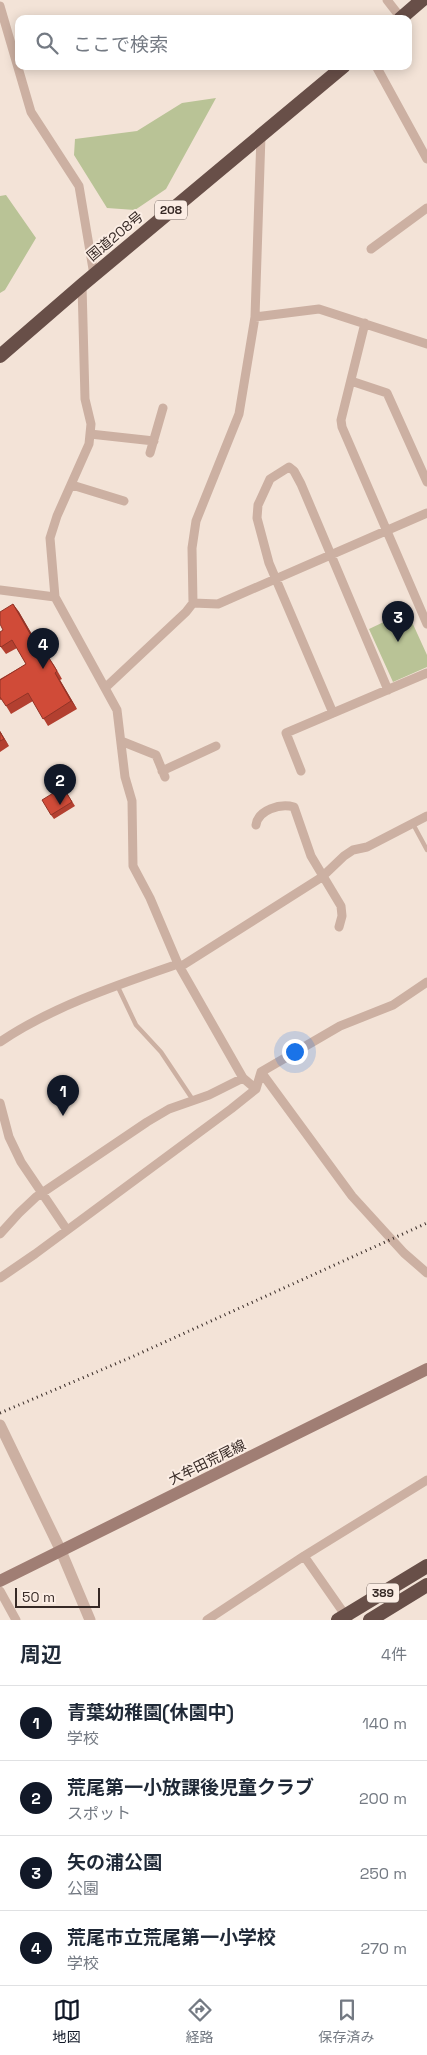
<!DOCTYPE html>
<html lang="ja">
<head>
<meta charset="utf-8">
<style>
  :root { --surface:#fff; --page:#f6f6f7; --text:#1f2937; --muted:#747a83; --line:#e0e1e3; --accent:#111827 }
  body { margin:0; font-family:"Space Grotesk","Noto Sans JP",sans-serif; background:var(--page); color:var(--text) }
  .scale { position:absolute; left:15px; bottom:12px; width:85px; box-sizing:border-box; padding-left:5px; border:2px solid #362925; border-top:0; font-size:14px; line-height:18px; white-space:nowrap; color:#362925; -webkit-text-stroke:4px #fbede4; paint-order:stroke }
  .you { position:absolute; left:294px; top:1051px; width:18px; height:18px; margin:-12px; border:4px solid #fff; border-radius:50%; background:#1a73e8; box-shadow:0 0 0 8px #1a73e833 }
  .badge { display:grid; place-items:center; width:32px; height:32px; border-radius:50%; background:var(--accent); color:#fff; font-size:16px; font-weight:700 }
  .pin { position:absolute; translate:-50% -41px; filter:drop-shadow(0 1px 2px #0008) }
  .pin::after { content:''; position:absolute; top:26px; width:18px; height:15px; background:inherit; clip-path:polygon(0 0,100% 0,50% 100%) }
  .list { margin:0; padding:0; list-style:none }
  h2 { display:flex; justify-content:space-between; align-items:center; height:65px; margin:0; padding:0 20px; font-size:21px }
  h2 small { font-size:16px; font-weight:400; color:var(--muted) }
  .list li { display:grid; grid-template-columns:32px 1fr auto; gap:15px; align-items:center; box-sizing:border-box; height:75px; padding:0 20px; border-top:1px solid var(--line) }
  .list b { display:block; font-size:19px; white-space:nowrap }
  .list p { margin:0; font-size:16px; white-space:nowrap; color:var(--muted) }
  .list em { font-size:16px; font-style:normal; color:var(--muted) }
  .icon { flex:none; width:28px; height:28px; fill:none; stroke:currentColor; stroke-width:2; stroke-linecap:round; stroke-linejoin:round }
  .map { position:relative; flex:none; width:427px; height:1620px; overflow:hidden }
  .search { position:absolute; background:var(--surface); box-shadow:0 2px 12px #0003; left:15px; right:15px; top:15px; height:55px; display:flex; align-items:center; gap:12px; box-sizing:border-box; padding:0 18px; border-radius:10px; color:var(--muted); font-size:19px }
  .sheet { height:365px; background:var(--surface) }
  nav { display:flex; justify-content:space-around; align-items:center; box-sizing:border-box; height:70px; border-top:1px solid var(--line); background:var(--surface); font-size:14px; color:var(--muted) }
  nav a { display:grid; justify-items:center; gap:2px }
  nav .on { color:var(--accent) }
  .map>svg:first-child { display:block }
  .green { fill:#b9c396 }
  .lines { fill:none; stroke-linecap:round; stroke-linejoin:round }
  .service { stroke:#ccb0a2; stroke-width:4.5 }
  .minor { stroke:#ccb0a2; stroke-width:9 }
  .tertiary { stroke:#ccb0a2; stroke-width:11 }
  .secondary { stroke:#a07e74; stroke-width:12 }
  .trunk { stroke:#684f48; stroke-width:14 }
  .rail { stroke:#362925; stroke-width:3; stroke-dasharray:1 4; stroke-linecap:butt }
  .wall { fill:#b34030 }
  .shaded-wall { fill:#923427 }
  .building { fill:#d04b38; stroke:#923427 }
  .labels { text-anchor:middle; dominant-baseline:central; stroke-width:4; stroke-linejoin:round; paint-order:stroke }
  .shield { fill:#fbede4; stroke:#71645e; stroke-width:1 }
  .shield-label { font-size:12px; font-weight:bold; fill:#362925 }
  .street-label { font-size:14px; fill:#362925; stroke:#fbede4 }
</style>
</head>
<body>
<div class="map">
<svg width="427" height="1620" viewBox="0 0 427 1620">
  <rect width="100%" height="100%" fill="#f3e3d7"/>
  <path class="green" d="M216 98 166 189 135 210 107 208 74 155 75 139 137 131 182 103Z
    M6 195 36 238 5 290 0 293V196Z
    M407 611 427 655V667L393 682 369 629Z"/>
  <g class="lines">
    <path class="service" d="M413 824 427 850
      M117 985 136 1025 161 1052 193 1100"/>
    <path class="minor" d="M387 0 401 18
      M0 6 31 112 79 186 94 275
      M376 66 427 159
      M371 249 427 208
      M82 285 85 399 91 424 89 444 57 516 50 538 55 597 117 710 125 777 132 801 133 866 150 898 178 964 243 1078 256 1089
      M255 317 319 309 427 344
      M365 323 341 420 342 427 427 624
      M351 381 387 393 427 482
      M90 434 154 441
      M150 453 163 408
      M72 485 124 501
      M0 590 55 597
      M193 603 218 604 427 513
      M105 688 186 612 193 603 192 548 196 521 239 414 255 317 261 135
      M333 713 269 563 257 518 258 505 270 479 289 467 294 471 301 484 388 690
      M121 741 156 755 165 777
      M162 771 216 746
      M301 771 286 733 427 673
      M256 825C258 810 280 803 294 807L311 856 341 906 342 916 339 927
      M180 967 322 877 344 856 353 850 367 847 427 816
      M0 1042C51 1007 120 984 178 964
      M261 1072 352 1196 404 1253 427 1273
      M0 1103 9 1137 21 1162 67 1230
      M0 1234 19 1213 36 1197 147 1122 169 1109 209 1095 243 1078
      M0 1278 35 1254 231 1109 256 1089 261 1072 340 1026 393 1005 427 982
      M304 1556 348 1619
      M0 1591 16 1620
      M207 1620 304 1556 427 1480"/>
    <path class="tertiary" d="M0 1425 61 1551 90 1620"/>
    <path class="secondary" d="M0 1581 427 1369"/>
    <path class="trunk" d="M400 19 422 0
      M0 356 82 285 344 66
      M338 1620 427 1566
      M370 1620 427 1585"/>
    <path class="rail" d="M0 1413 134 1356 427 1223"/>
  </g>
  <path class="wall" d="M13 604 19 612 46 659 49 658 54 665 62 679 60 680 77 709 48 726 33 701 11 714 2 699 0 700V679L26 664 17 648 6 654 0 646 3 630Z
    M0 731 9 746 0 752Z
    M63 787 75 806 54 819 51 815Z"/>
  <path class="shaded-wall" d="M13 604 19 612 51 667 45 660Z
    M55 673 60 680 77 709 71 701Z
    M0 731 9 746 4 739 0 732Z"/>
  <path class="building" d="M13 604 45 660 49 658 57 671 55 673 71 701 43 719 28 693 6 706 0 697V680L26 664 12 640 1 647 0 646V632L3 630 0 624V612Z
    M0 732 4 739 0 741Z
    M63 787 72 802 51 815 42 800Z"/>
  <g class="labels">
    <g class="shield">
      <rect x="155" y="200.5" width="32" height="19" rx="4"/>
      <rect x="367" y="1583.5" width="32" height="19" rx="4"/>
    </g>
    <g class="shield-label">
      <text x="171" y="210">208</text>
      <text x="383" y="1593">389</text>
    </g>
    <g class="street-label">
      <text transform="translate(115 236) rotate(-40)">国道208号</text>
      <text transform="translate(207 1462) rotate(-26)">大牟田荒尾線</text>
    </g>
  </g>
</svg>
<div class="scale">50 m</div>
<div class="you"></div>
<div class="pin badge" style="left:63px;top:1116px">1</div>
<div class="pin badge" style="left:60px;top:805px">2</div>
<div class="pin badge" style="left:398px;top:642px">3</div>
<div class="pin badge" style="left:43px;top:669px">4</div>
<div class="search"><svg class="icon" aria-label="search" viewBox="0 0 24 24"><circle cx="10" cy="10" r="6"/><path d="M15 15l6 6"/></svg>ここで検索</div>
</div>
<section class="sheet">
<h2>周辺<small>4件</small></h2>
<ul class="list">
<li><span class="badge">1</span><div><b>青葉幼稚園(休園中)</b><p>学校</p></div><em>140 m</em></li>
<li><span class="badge">2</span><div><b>荒尾第一小放課後児童クラブ</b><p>スポット</p></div><em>200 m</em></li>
<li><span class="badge">3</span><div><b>矢の浦公園</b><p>公園</p></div><em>250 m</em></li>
<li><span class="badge">4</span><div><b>荒尾市立荒尾第一小学校</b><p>学校</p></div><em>270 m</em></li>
</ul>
</section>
<nav>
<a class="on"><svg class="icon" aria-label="map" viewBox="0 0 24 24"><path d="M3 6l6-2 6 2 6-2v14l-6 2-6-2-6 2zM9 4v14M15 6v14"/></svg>地図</a>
<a><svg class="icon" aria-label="directions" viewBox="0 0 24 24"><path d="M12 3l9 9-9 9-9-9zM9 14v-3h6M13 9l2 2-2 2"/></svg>経路</a>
<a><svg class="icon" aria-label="saved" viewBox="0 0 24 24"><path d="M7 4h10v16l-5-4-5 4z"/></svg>保存済み</a>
</nav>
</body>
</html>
